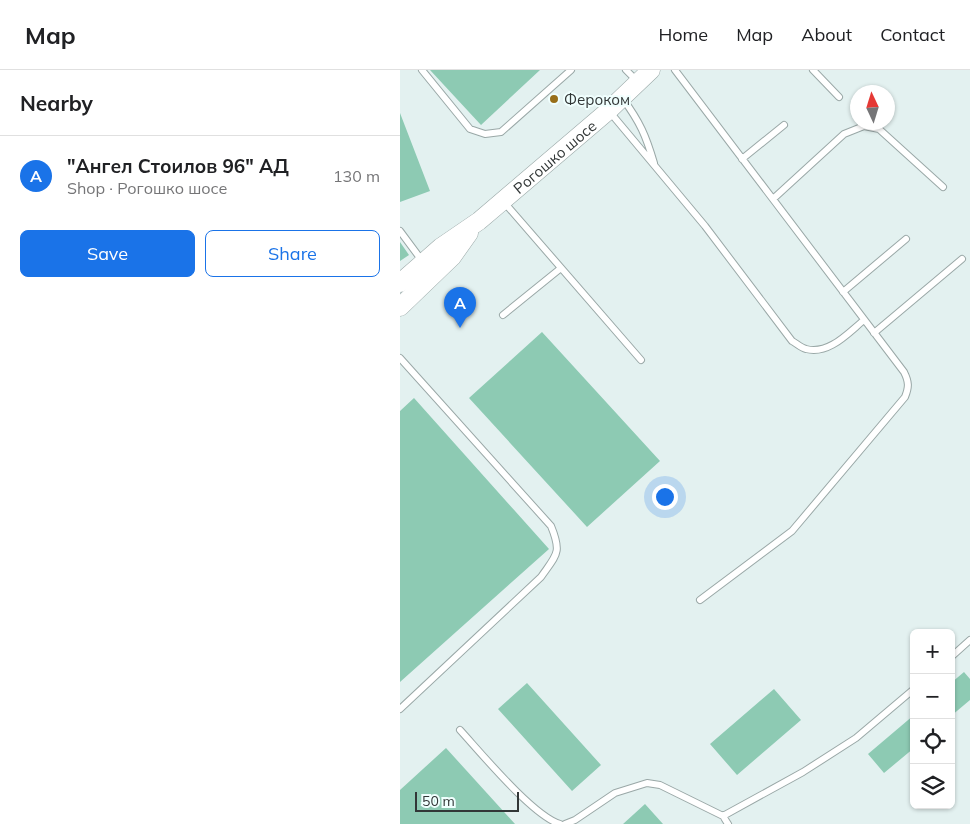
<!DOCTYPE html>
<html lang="en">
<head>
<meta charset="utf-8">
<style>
  :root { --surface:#fff; --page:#f2f2f2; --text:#202124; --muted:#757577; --line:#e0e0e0; --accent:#1a73e8 }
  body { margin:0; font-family:Mulish,sans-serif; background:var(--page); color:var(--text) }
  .controls { position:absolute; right:15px; bottom:15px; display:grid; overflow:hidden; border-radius:8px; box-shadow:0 1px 4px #0004 }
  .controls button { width:45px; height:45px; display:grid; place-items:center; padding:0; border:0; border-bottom:1px solid var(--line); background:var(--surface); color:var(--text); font:25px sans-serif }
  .compass { position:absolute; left:450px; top:15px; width:45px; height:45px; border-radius:50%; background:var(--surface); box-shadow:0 1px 4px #0004; rotate:356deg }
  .scale { position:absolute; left:15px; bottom:12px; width:104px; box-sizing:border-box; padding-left:5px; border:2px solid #323737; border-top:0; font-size:14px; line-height:18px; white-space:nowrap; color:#323737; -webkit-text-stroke:4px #f0fffe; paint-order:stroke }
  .you { position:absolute; left:264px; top:426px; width:18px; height:18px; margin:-12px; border:4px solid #fff; border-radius:50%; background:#1a73e8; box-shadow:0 0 0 8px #1a73e833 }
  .badge { display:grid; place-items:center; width:32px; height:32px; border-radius:50%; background:var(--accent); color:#fff; font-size:16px; font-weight:700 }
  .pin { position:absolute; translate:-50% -41px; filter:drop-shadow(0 1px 2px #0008) }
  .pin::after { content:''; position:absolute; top:26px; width:18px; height:15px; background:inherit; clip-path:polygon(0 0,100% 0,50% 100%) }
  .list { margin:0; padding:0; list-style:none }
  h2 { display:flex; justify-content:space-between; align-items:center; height:65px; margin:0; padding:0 20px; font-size:21px }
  h2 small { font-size:16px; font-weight:400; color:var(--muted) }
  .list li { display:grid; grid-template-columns:32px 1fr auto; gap:15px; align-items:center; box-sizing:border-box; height:80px; padding:0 20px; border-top:1px solid var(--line) }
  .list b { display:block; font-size:19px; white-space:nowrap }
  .list p { margin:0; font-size:16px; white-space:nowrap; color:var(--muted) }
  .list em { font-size:16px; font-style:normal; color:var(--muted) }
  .actions { display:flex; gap:10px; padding:15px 20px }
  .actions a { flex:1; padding:11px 0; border:1px solid var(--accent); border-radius:8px; text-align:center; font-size:18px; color:var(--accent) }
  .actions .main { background:var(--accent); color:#fff }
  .icon { flex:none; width:28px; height:28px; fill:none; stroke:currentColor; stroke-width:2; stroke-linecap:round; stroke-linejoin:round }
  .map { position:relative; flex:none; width:570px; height:754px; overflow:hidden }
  header { display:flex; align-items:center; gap:30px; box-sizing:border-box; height:70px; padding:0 25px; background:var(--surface); border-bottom:1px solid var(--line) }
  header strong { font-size:24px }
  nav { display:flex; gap:28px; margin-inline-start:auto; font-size:18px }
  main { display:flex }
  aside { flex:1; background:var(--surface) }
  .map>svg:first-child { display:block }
  .building { fill:#8dcab3 }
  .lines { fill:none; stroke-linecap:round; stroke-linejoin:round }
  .service-casing { stroke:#9aa8a7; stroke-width:8 }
  .secondary-casing { stroke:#9aa8a7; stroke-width:19 }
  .service { stroke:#fff; stroke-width:6 }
  .secondary { stroke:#fff; stroke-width:18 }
  .poi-dot { fill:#976e19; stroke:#f0fffe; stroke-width:2 }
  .labels { text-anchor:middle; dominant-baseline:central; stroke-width:4; stroke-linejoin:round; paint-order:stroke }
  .poi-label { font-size:15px; fill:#323737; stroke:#f0fffe; text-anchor:start }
  .street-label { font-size:15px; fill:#323737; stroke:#f0fffe }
</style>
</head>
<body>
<header>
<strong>Map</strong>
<nav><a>Home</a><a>Map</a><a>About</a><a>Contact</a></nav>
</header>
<main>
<aside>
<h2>Nearby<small></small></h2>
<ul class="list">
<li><span class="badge">A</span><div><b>&quot;Ангел Стоилов 96&quot; АД</b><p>Shop · Рогошко шосе</p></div><em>130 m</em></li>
</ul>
<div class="actions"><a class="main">Save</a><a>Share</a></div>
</aside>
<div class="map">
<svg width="570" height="754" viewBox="0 0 570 754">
  <rect width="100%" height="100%" fill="#e3f1f0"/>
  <path class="building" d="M30 0H140L81 55Z
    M0 43 30 121 0 132Z
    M0 172 9 185 0 191Z
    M142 262 260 391 187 457 69 328Z
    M14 328 149 479 0 612V341Z
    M564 602 570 609V630L551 646V613Z
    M127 613 201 695 172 721 98 639Z
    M374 619 401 650 337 705 310 674Z
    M514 645V678L484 703 468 684Z
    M46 678 115 754H0V720Z
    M245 734 263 754H223Z"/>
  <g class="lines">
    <defs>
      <path id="service" d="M22 0 70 59 85 64 101 62 171 0
        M226 0 238 12
        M275 0 504 302C509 312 509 317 505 327L392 461 300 530
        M413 0 439 27
        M223 29C240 52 246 66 254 93
        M209 41 305 156 392 271C396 273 401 278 406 279 429 285 448 263 464 250
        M342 89 384 55
        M373 129 444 64 464 56 479 59 543 117
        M103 131 241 290
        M0 161 23 192
        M443 222 506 169
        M103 245 161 198
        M474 263 562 189
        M0 288 151 456C162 483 157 484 141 507L0 639
        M551 587 570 570
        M60 660C81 683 133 746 160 754
        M323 746 403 702 456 668 514 619
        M165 754 175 750 215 723 247 713 260 715 323 746 328 754"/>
      <g id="secondary">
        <path id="s1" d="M0 213 41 177 79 151 208 41 251 0"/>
        <path d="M0 237 52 187 69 163"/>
      </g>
    </defs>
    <use href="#service" class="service-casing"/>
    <use href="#secondary" class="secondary-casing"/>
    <use href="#service" class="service"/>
    <use href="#secondary" class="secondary"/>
  </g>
  <circle class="poi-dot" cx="154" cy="29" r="5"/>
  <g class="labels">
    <g class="poi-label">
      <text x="164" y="29">Фероком</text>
    </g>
    <g class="street-label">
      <text stroke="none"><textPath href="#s1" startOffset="200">Рогошко шосе</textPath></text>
    </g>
  </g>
</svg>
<div class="controls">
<button>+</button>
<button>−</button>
<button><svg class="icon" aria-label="locate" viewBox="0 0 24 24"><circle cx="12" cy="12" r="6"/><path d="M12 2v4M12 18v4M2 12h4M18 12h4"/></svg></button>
<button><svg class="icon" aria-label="layers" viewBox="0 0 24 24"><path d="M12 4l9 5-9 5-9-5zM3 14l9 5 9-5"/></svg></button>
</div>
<svg class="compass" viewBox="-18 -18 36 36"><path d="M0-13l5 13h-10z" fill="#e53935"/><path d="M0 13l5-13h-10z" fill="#757577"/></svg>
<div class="scale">50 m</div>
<div class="you"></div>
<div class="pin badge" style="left:60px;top:258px">A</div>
</div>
</main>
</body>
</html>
